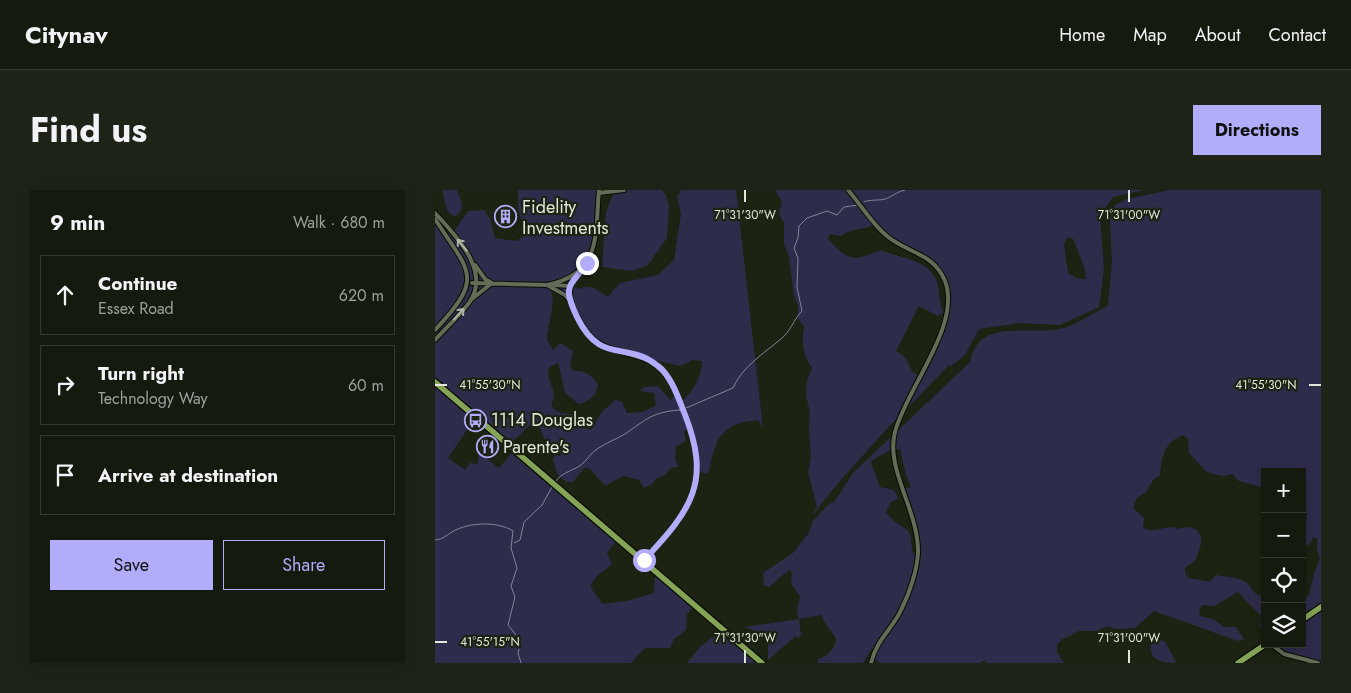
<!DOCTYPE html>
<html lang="en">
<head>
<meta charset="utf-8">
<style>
  :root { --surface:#151a0e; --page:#1e2317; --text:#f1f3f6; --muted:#9da19e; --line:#34382e; --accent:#b1adfa }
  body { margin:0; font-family:Jost,sans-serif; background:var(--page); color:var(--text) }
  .controls { position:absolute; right:15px; bottom:15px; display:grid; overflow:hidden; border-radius:0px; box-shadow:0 2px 12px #0003 }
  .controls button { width:45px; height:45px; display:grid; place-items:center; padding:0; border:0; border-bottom:1px solid var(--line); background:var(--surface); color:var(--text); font:25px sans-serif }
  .stop { position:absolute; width:15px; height:15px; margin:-11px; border:4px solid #b1adfa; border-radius:50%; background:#fff }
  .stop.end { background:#b1adfa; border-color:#fff; box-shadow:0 1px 5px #0008 }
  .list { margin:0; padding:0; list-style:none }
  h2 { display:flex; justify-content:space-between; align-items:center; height:65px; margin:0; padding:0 20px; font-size:21px }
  h2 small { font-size:16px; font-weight:400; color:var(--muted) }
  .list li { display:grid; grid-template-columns:32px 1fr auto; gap:15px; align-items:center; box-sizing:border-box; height:80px; margin:0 10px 10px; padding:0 10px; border:1px solid var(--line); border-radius:0px }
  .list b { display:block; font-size:19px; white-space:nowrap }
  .list p { margin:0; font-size:16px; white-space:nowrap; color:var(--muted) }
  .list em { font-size:16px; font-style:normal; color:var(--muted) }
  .actions { display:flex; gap:10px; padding:15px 20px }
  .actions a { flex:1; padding:11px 0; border:1px solid var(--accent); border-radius:0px; text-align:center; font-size:18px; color:var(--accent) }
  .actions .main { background:var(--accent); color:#111 }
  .icon { flex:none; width:28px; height:28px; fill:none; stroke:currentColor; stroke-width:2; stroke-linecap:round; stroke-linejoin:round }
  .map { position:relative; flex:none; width:886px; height:473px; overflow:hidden; border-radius:0px }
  header { display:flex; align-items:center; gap:30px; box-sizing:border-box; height:70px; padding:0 25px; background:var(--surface); border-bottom:1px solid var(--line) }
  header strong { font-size:24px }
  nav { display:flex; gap:28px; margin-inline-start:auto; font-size:18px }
  .intro { display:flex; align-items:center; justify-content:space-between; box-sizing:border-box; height:120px; padding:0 30px }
  h1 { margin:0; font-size:35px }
  .button { padding:12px 22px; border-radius:0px; background:var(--accent); color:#111; font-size:18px; font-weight:700 }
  main { display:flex; gap:30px; padding:0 30px }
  aside { flex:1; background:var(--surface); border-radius:0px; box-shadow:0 2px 12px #0003 }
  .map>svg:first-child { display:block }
  .green { fill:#2e2c4b; fill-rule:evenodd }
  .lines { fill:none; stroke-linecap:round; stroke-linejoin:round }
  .stream { stroke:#83849a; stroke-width:1 }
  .minor-casing { stroke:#060c01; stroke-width:6 }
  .primary-casing { stroke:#060c01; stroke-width:8 }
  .minor { stroke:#636c57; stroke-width:4 }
  .primary { stroke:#85a356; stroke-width:5.5 }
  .oneway { stroke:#aeb5a6 }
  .route { stroke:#b1adfa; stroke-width:6 }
  .ticks { fill:none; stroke:#e0e6da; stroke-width:2 }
  .labels { text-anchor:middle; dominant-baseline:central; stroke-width:4.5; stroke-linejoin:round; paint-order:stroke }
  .poi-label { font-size:18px; fill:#e0e6da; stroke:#1c2312; text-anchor:start }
  .ticks-label { font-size:12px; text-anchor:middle; fill:#e0e6da; stroke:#1c2312; stroke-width:4.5; stroke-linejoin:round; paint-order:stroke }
</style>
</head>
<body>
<header>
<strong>Citynav</strong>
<nav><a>Home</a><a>Map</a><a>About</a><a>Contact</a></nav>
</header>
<div class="intro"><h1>Find us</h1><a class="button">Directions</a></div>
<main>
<aside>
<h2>9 min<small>Walk · 680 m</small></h2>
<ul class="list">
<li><svg class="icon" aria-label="ahead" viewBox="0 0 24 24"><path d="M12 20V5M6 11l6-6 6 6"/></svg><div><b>Continue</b><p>Essex Road</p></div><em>620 m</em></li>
<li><svg class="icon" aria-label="right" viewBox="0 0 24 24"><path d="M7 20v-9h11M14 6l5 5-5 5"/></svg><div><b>Turn right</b><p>Technology Way</p></div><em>60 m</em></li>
<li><svg class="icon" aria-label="arrive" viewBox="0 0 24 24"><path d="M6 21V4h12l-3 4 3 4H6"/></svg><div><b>Arrive at destination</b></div></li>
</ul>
<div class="actions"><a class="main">Save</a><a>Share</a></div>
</aside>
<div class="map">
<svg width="886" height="473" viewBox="0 0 886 473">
  <rect width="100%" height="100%" fill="#1c2312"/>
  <path class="green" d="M7 0H22C26 10 31 19 21 26H18L12 20Z
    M83 0H164C162 20 165 48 155 66 149 78 139 82 137 96L144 99C155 93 164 101 173 107L185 93 223 85 239 70 246 24 242 7 246 0H301L328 238 323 230C286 233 280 249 274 282L271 284 263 281 264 269 257 238 249 241 251 251 241 256 240 269 244 277 236 278 229 286 222 288 217 294 209 298 204 290 188 286 170 296 155 279 150 277 138 292H131L122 284 118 269 121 265 126 266 125 260 110 250 103 233H97L75 254 40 228 13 268 30 280 35 273 43 274V262L64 278 80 259 183 349 172 363 177 374 162 386 156 395C157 404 164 406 167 414L192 411 219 403 220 387 224 384 259 416 252 424 251 440 239 449 235 458H210L196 473H0V25L17 44 33 21 49 20 55 29 60 48 81 51 91 45 83 18ZM113 94C143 102 140 135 160 153 169 161 231 172 245 176L258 170 267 171C267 189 258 199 247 212L243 204 235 210 223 196 209 197 205 201 219 203 221 216 207 222 192 223 187 212 180 210 167 222 156 240C147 238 145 230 138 225 133 222 124 225 119 219 114 214 119 211 119 205 118 195 111 188 114 178L122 173 124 176 130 203 144 214C153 212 162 205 163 195 159 186 149 180 139 181L135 177 138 161 125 153 118 160 112 150C112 133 124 109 113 94Z
    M197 0H227L231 5 234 15 232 48 213 75 197 81 167 77 171 22 178 5 185 1Z
    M340 0H709L678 7 665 25 669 80 664 117 625 135 584 133 544 139 530 165 516 176 514 175 449 242 404 292 377 326 382 317 373 282 376 268 374 239 375 222 371 206 372 191 377 178C368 164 366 154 369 137L363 128V115L359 106 354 66 349 54V33L344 24 347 12ZM438 35C454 51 475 56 493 70 535 102 502 150 485 185L478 183 470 167 461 161 484 116 503 126 508 123C504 113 505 103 502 92 494 69 465 68 445 60 418 72 413 71 393 49L395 44 406 46C416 38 426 41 438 35ZM632 47 638 49 650 79 651 89H643L633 83 629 54Z
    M735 0H886V473C868 473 847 466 832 455L867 454V409L874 405C875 398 882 373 885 369L882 360V348H878L874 355 868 354 867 352V336L872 329 871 313 867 310V282H830V298L804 291 797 284 789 286 777 284 770 280 754 263 753 248 748 245C729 253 727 265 725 285L718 290 711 302 703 307 699 313V319L709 328 708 338C721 345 730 333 743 339L752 337 761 339C763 342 765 344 766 348 768 353 762 364 761 370L750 378V383L753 388 775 392 781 385C792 388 802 386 812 393 818 397 816 404 830 408V438L824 435 829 429 803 402 779 416 768 415 764 419 765 426 778 429 789 437H801L809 449 803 451 719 421 700 438 681 439 672 436 662 441H644L626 450 622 455V462L629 473H552L550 470 545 473H445L437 467 440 461 437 458 428 473H383V469C392 467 399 459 401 450 398 440 389 436 387 425L364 429 366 445 363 448 361 446 333 470V445L309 437 364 429 362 421 365 407 356 393 357 384 355 379 334 397 329 395 328 383 358 363 373 344 378 331 395 313 399 312 418 283 535 172C543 128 593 145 624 139 640 136 658 123 673 116L677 71 675 30 680 15 692 9ZM458 259H465L471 285 476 297 468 299 482 347V367C474 362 478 352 475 344 473 337 458 334 451 322L455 313 463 308 459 300 445 297 436 273 437 270Z
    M286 441 323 473H252L265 457Z
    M718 448 721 452 727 450 731 453 741 473C724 473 710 468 718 448Z"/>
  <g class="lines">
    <path class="stream" d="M429 12C436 9 443 11 450 9 457 7 461 2 470 0
      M251 218 298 198C307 177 328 164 346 149 355 142 359 129 367 121L362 97 363 68 359 58 363 48 364 36 372 28 392 21 402 25 409 17 423 15
      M121 291C126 283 137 281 146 275 152 270 156 263 162 259 171 253 181 249 190 244 212 229 217 222 245 220
      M0 350C9 349 10 346 17 342 33 332 63 331 78 341L76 358 82 378 76 396 80 407 73 435 86 451 83 463 86 473
      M79 353 85 350 89 332 107 315 117 297"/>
    <defs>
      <path id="minor" d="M413 0C426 15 437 34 452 46 472 63 499 63 510 91 527 135 471 199 460 242 450 279 484 321 483 363 482 380 475 402 467 418 458 439 442 448 436 473
        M164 3 189 0
        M0 23C20 45 57 81 34 113 24 126 11 138 0 150
        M0 29C35 83 50 87 0 140
        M139 86C133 100 134 109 140 122 156 154 165 156 197 165 206 168 215 170 222 175 235 185 243 206 249 221 277 292 257 318 209 370
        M37 93 113 95
        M112 95C167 84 160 45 164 0
        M112 95 130 105 135 111
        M120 95 135 96
        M37 109 57 93 50 89 40 75
        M836 454 849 464 883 473"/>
      <path id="primary" d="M0 192 327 473
        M867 430 886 417
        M803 473 831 454"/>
    </defs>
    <use href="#minor" class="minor-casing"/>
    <use href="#primary" class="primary-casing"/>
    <use href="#minor" class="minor"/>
    <use href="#primary" class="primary"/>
  </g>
  <defs><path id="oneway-shaft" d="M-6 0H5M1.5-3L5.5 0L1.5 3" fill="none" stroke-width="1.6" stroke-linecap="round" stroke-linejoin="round" transform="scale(1.25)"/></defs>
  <g class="oneway">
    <use href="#oneway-shaft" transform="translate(27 55) rotate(-129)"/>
    <use href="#oneway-shaft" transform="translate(24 124) rotate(-48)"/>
  </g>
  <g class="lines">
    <path class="route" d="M152 73C134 98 127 95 142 127 166 176 191 150 223 176 236 186 243 207 249 222 277 292 257 319 209 370"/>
  </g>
  <path class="ticks" d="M310 0V12M694 0V12M0 195H12M874 195H886M0 452H12M310 460V473M694 460V473"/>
  <defs>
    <symbol id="building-ring" viewBox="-11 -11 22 22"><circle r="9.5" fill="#1c2312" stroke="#b1adfa" stroke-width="1.5"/><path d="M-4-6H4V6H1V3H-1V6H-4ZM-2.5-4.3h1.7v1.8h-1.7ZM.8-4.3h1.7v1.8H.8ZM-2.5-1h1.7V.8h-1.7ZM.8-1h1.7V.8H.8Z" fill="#b1adfa"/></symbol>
    <symbol id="bus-ring" viewBox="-11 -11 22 22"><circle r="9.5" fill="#1c2312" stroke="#b1adfa" stroke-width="1.5"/><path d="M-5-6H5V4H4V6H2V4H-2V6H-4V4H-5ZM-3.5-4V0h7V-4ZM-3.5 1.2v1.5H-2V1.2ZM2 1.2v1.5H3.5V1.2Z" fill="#b1adfa"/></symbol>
    <symbol id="restaurant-ring" viewBox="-11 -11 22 22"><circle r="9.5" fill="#1c2312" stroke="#b1adfa" stroke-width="1.5"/><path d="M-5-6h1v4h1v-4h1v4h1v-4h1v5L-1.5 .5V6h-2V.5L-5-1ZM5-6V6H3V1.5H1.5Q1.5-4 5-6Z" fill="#b1adfa"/></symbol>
  </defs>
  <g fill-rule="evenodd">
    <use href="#building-ring" x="58" y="14" width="25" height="25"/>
    <use href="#bus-ring" x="28" y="218" width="25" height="25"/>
    <use href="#restaurant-ring" x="40" y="244" width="25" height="25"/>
  </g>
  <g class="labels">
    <g class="poi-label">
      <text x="87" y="17">Fidelity<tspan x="87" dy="21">Investments</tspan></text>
      <text x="56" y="230">1114 Douglas</text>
      <text x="68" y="257">Parente's</text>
    </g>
  </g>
  <g class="ticks-label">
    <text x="310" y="29">71°31'30"W</text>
    <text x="694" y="29">71°31'00"W</text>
    <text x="55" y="199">41°55'30"N</text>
    <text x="831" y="199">41°55'30"N</text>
    <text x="310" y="452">71°31'30"W</text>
    <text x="694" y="452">71°31'00"W</text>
    <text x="55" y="456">41°55'15"N</text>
  </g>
</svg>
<div class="controls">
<button>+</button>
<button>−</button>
<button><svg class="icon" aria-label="locate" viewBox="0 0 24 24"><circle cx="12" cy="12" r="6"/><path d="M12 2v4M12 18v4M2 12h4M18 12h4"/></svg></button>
<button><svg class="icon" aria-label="layers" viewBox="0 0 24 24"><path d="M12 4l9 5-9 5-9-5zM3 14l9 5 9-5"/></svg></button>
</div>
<div class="stop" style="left:209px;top:370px"></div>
<div class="stop end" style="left:152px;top:73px"></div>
</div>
</main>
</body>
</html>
